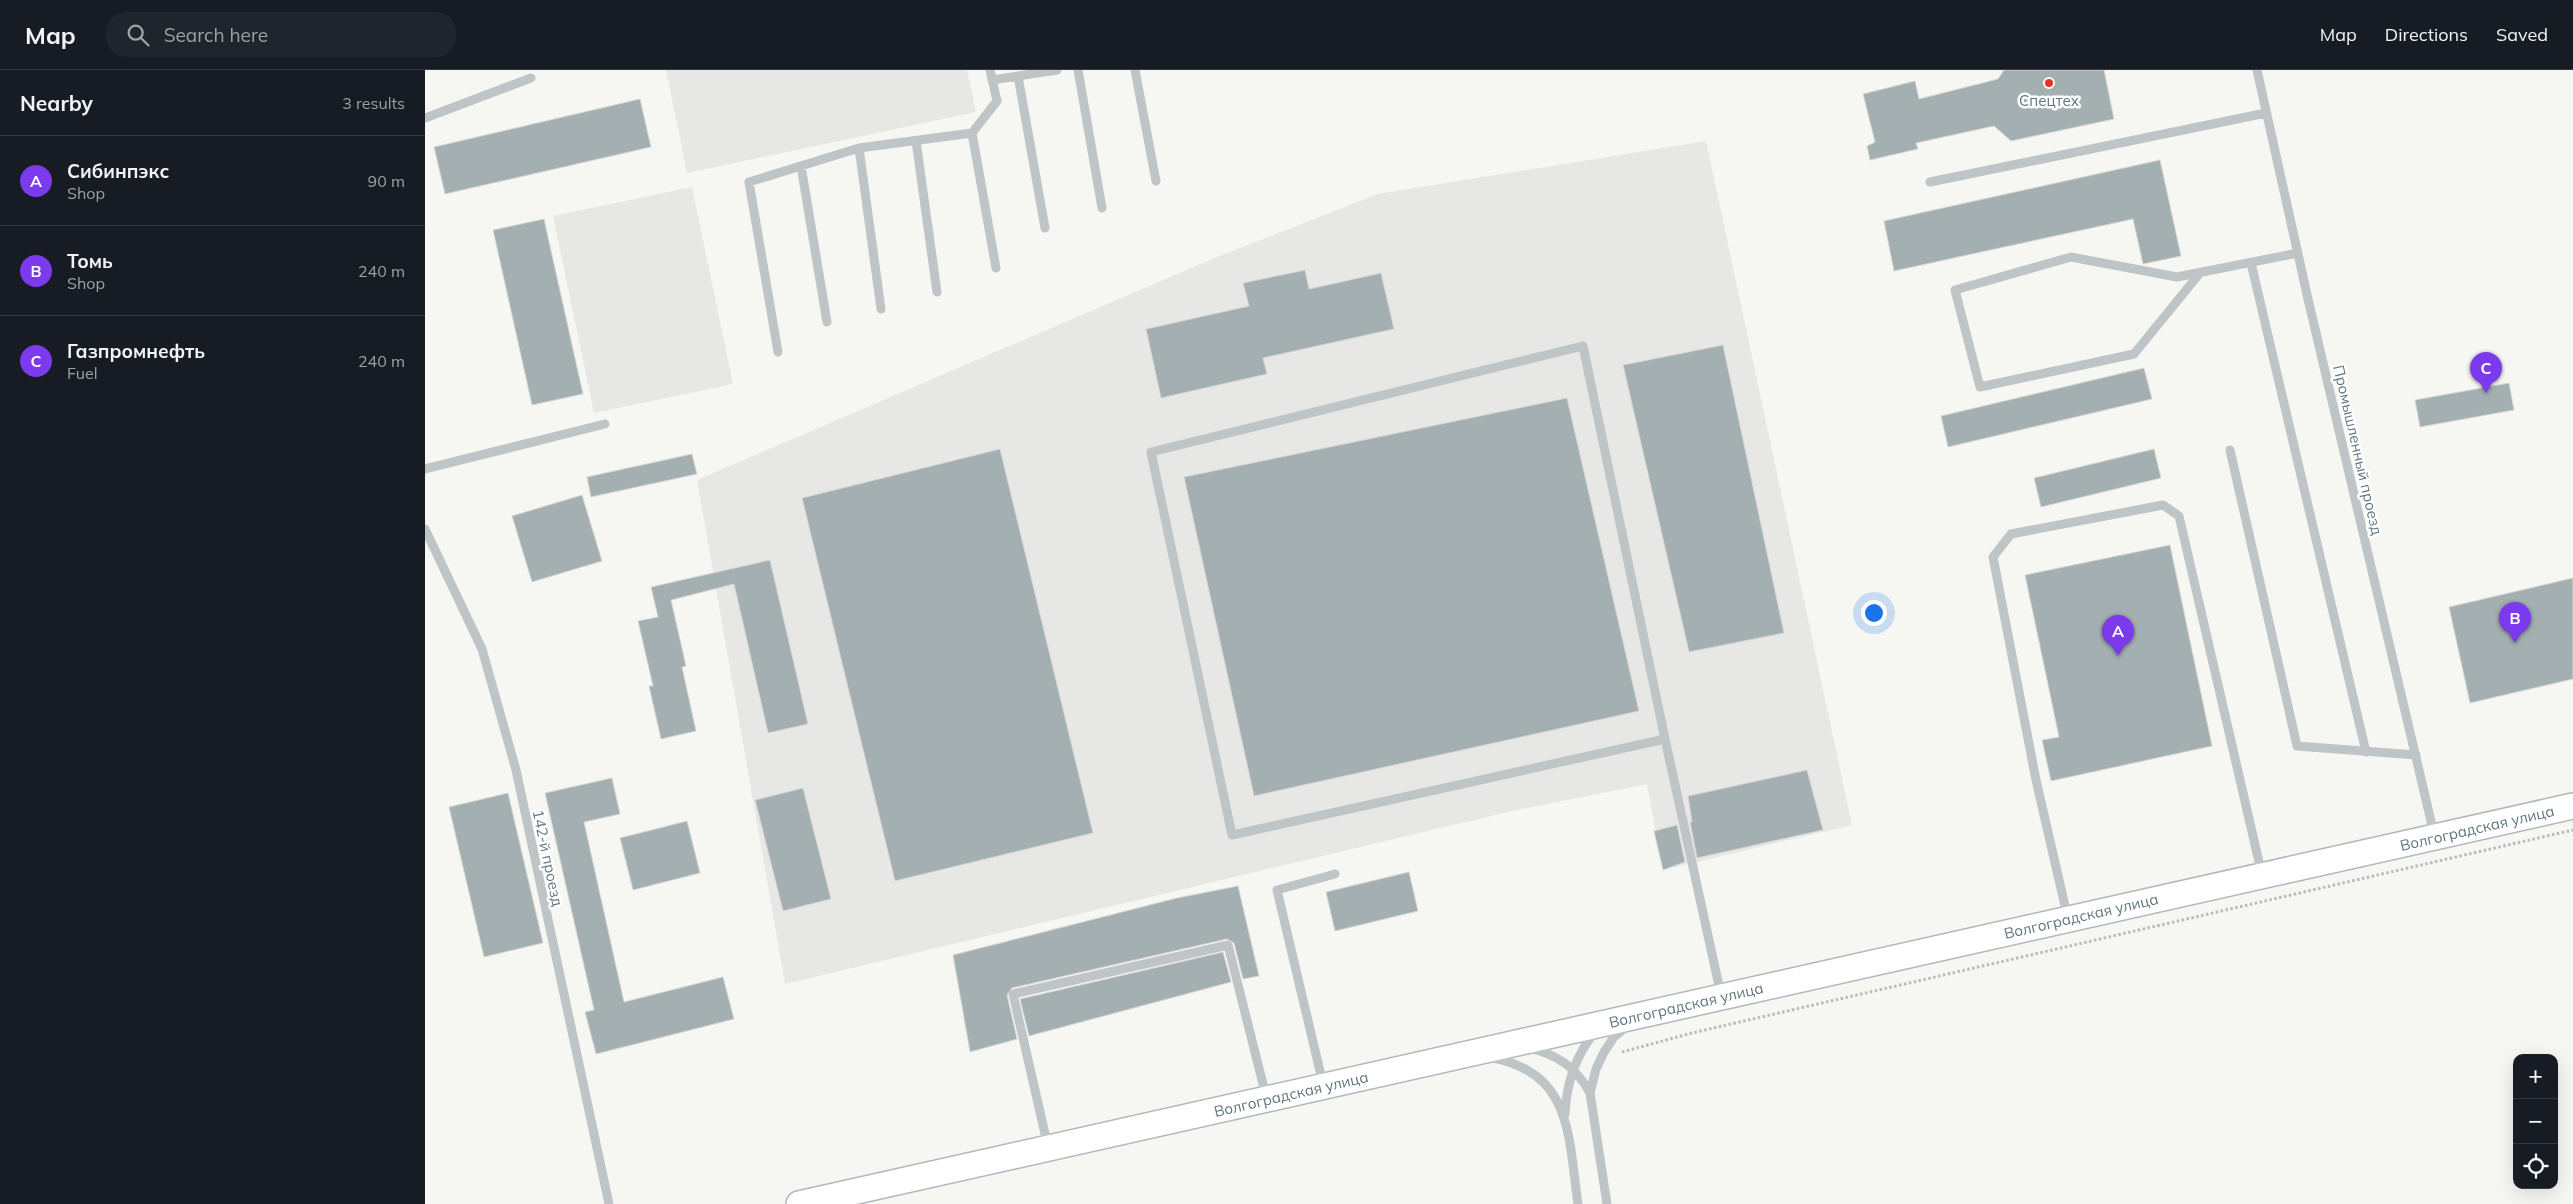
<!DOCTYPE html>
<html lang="en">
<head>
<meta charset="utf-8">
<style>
  :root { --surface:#171b24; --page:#20242c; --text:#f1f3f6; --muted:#9ea1a6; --line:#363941; --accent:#7c3aed }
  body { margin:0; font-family:Mulish,sans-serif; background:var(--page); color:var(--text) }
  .controls { position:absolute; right:15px; bottom:15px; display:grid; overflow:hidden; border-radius:10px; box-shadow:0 5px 20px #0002 }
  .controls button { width:45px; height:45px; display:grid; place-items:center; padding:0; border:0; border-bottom:1px solid var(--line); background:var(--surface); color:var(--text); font:25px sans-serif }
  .you { position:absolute; left:1448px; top:542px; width:18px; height:18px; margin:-12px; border:4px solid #fff; border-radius:50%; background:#1a73e8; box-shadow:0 0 0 8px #1a73e833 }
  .badge { display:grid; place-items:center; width:32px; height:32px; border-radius:50%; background:var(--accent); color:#fff; font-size:16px; font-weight:700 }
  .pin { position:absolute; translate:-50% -41px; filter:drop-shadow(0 1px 2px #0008) }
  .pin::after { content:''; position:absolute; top:26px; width:18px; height:15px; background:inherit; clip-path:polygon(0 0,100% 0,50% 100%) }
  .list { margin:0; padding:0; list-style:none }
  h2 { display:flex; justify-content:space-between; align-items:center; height:65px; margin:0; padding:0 20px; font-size:21px }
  h2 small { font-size:16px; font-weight:400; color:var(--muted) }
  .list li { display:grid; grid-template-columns:32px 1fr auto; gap:15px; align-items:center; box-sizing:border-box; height:90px; padding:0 20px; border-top:1px solid var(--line) }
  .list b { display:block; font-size:19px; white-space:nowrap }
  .list p { margin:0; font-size:16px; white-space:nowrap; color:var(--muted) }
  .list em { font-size:16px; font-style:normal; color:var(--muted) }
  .icon { flex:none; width:28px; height:28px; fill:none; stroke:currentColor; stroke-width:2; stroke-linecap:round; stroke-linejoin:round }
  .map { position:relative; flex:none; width:2148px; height:1134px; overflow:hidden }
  header { display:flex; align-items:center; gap:30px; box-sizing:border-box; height:70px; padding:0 25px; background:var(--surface); border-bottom:1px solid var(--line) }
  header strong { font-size:24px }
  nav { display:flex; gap:28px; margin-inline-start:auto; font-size:18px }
  .search { width:350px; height:45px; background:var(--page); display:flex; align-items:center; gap:12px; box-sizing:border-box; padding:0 18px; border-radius:20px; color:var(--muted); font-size:19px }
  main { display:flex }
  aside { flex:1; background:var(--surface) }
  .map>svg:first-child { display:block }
  .built { fill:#e7e7e6 }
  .building { fill:#a4afb2; stroke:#d8d7d5 }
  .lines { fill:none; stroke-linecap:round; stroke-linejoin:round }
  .secondary-casing { stroke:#b1b8bb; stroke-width:28 }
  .path { stroke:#b7bbbd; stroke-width:3; stroke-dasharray:2.5 2.5; stroke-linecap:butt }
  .lane { stroke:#bfc4c7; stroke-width:9 }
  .secondary { stroke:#fff; stroke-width:25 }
  .poi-dot { fill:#e33526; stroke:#fff; stroke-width:2 }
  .labels { text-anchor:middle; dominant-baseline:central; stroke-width:5; stroke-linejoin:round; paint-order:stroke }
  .poi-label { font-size:15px; fill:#61767e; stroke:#fff }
  .street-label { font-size:15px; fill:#61767e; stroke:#fff }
</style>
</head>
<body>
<header>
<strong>Map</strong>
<div class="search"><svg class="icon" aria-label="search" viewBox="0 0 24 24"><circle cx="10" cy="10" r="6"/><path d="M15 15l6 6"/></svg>Search here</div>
<nav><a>Map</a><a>Directions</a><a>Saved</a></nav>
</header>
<main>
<aside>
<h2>Nearby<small>3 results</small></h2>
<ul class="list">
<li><span class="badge">A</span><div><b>Сибинпэкс</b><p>Shop</p></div><em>90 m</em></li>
<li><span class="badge">B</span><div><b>Томь</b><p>Shop</p></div><em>240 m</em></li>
<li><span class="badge">C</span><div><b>Газпромнефть</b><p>Fuel</p></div><em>240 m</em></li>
</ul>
</aside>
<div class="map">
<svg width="2148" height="1134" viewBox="0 0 2148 1134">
  <rect width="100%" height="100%" fill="#f6f6f3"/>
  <path class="built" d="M241 0H542L551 42 262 103Z
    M1281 71 1427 755 1238 800 1222 714 1087 741 360 914 272 410 792 187 953 124Z
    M267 117 308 314 169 343 128 146Z"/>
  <path class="building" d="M1579 0H1679L1689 49 1586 71 1569 56 1491 73 1493 79 1445 90 1442 76 1450 72 1438 24 1490 11 1494 29 1573 9Z
    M215 29 226 77 20 124 9 77Z
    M1735 90 1756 186 1718 194 1708 149 1469 201 1459 151Z
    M119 149 158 324 107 335 68 160Z
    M880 200 884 219 956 203 969 259 838 288 842 304 736 328 721 259 824 236 818 213Z
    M1298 275 1359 563 1264 582 1198 295Z
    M1719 298 1727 329 1523 377 1516 346Z
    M2084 313 2089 340 1995 357 1990 330Z
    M1142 328 1214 641 829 726 759 407Z
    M575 379 668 763 470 811 377 428Z
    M1729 379 1736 408 1616 437 1609 408Z
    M267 384 272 404 166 427 162 407Z
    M157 425 177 491 107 512 87 446Z
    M1745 475 1787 676 1626 711 1617 670 1634 667 1600 505Z
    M345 490 383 654 343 663 309 514 246 530 261 596 257 597 271 661 236 669 224 616H228L213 551 233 547 226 517Z
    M2148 508V609L2045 633 2024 537Z
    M1382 700 1398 760 1272 788 1265 752H1267L1263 726Z
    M187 708 195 744 159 752 199 932 298 907 309 949 171 984 160 942 169 940 120 723Z
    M378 718 406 829 358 841 330 730Z
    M83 723 118 873 59 887 24 737Z
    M262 751 275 803 208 820 195 768Z
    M1252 755 1260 792 1238 800 1229 761Z
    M984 802 993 841 910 861 901 822Z
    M813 816 834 906 818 909 809 873 802 869 587 918 582 925 592 969 545 982 528 885 752 828Z
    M798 882 806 912 604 966 595 929Z"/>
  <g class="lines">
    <defs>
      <path id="secondary" d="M374 1134 2148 736"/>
    </defs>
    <use href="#secondary" class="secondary-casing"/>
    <path class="path" d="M1197 982 1267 963 2148 760"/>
    <path class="lane" d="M653 0 677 138
      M710 0 731 111
      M1832 0 1883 229 2009 764
      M593 6 620 158
      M567 10 632 0
      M0 48 106 8
      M547 63 571 198
      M491 71 512 222
      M434 78 456 239
      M376 96 402 252
      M1505 112 1841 43
      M1826 193 1941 682
      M1775 203 1709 284 1555 317 1530 220 1646 187 1752 207 1873 183
      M353 282 324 112 434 78 547 63 572 31 565 0
      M1805 380 1872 676 1991 685
      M0 399 180 354
      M0 459 57 579 91 700 184 1134
      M1240 669 1158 276 726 382 807 765 1240 669 1296 925
      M1643 849 1611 710 1568 487 1586 464 1738 435 1754 446 1837 805
      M1104 978C1133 985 1151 997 1165 1023
      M1062 987C1148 1000 1143 1066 1153 1134
      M898 1014 852 820 910 804
      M1140 1044C1141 1015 1151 984 1170 962
      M623 1077 588 924 803 875 841 1026
      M1182 1134 1165 1023 1171 999 1179 982 1189 967 1201 957"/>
    <use href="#secondary" class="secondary"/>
  </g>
  <circle class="poi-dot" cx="1624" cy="13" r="5"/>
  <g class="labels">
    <g class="poi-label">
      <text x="1624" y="30">Спецтех</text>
    </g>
    <g class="street-label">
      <text transform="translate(1933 380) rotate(77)">Промышленный проезд</text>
      <text transform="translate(2052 758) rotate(-13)">Волгоградская улица</text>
      <text transform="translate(123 788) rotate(78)">142-й проезд</text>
      <text transform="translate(1656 846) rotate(-13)">Волгоградская улица</text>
      <text transform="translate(1261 935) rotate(-13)">Волгоградская улица</text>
      <text transform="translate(866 1024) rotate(-13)">Волгоградская улица</text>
    </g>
  </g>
</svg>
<div class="controls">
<button>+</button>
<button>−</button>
<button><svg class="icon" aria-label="locate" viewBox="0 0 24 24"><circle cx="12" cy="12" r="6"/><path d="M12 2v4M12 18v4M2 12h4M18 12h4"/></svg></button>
</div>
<div class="you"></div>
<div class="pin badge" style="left:1693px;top:586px">A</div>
<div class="pin badge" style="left:2090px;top:573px">B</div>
<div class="pin badge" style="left:2061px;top:323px">C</div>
</div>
</main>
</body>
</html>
